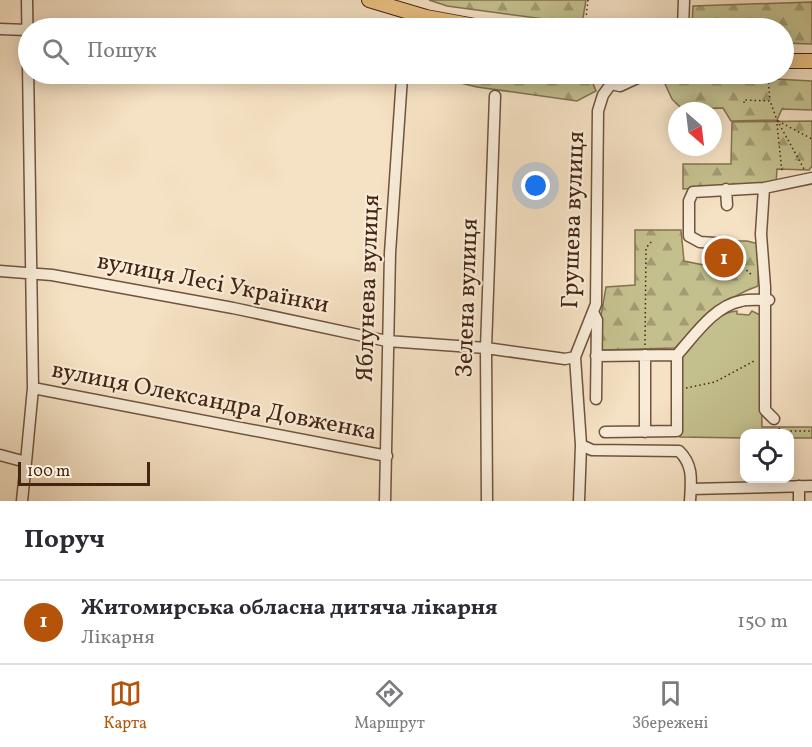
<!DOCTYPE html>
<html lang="uk">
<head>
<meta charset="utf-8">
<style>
  :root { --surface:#fff; --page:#f7f7f7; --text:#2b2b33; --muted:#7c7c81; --line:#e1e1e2; --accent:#b45309 }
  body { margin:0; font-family:Vollkorn,serif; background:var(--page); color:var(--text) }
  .controls { position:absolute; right:18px; bottom:18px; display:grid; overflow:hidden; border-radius:12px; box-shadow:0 3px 15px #0003 }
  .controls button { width:54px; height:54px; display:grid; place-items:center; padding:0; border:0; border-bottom:2px solid var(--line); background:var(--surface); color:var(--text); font:30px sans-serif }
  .compass { position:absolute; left:668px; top:102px; width:54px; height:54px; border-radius:50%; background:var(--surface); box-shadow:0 3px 15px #0003; rotate:152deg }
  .scale { position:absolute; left:18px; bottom:15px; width:132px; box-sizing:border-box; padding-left:6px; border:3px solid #452412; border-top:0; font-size:16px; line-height:21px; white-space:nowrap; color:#452412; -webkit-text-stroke:4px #f8ecd8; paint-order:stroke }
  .you { position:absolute; left:536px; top:186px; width:21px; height:21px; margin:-15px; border:4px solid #fff; border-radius:50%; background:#1a73e8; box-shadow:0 0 0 9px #1a73e833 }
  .badge { display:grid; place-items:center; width:39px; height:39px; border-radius:50%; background:var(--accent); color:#fff; font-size:20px; font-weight:700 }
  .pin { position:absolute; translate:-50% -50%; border:3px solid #fff; box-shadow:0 2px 6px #0006 }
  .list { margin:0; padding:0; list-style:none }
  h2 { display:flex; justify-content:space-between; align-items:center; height:78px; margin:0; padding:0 24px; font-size:26px }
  h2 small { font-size:20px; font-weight:400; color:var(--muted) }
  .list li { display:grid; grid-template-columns:39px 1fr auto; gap:18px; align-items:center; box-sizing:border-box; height:84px; padding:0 24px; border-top:2px solid var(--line) }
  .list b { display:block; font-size:22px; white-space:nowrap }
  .list p { margin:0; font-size:20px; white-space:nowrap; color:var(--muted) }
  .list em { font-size:20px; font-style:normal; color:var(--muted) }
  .icon { flex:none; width:33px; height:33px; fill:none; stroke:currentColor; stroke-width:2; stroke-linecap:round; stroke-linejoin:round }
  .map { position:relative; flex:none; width:812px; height:501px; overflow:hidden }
  .search { position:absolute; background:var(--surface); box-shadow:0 3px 15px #0003; left:18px; right:18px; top:18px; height:66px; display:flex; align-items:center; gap:15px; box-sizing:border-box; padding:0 21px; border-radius:33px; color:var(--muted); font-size:22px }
  .sheet { height:162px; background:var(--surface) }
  nav { display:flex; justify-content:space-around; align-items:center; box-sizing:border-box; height:84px; border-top:2px solid var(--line); background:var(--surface); font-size:16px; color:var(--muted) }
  nav a { display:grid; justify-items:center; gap:3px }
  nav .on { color:var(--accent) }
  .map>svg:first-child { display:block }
  .forest { fill:url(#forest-firs); stroke:#847250; stroke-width:1.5 }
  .green { fill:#c4c08e; stroke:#847250; stroke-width:1.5 }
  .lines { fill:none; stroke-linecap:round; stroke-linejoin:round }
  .minor-casing { stroke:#71533e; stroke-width:13 }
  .major-casing { stroke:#452412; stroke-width:16 }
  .path { stroke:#452412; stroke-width:1.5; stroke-dasharray:1.5 3; stroke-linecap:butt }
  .minor { stroke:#f8ecd8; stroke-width:10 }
  .major { stroke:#eac082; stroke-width:14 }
  .labels { text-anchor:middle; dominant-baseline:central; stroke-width:4.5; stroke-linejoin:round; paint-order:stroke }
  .street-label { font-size:24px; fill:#452412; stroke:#f8ecd8 }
</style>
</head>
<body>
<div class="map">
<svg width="812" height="501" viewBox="0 0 812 501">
  <defs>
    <pattern id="forest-firs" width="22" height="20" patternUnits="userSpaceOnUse" patternTransform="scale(1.5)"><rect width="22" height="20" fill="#c4c08e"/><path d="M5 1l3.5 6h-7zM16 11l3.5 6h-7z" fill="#a19c73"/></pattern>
  </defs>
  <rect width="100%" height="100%" fill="#f5e1c3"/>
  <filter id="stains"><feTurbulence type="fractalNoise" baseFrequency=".00333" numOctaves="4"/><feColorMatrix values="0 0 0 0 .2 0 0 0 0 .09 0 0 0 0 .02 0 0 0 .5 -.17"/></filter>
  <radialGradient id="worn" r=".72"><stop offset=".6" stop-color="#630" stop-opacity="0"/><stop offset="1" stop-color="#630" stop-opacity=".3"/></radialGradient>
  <path class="forest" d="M429 0H586L582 24 447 6Z
    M812 2V44L784 43V28H696L692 26 693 6Z
    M423 74H589L596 91 577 101 477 87Z
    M679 74 812 81V110L782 109 777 120 731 121 723 108 682 109 672 99 665 84Z
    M812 121V166L809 170 777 169 776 183 683 189V164H731L732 122Z
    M635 230H681L684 261 719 268 720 241H747L759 244 758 286C723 298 700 322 675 348L601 350 600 321 606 287 635 285Z"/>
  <path class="green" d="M737 311V314L749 315 752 311 760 315 762 427H812V438H790V434H744V438L680 437V358C695 342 713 312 737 311Z"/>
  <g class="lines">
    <defs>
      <path id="minor" d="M683 28 684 0
        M0 29 27 30
        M603 74 611 84 620 86 646 74
        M764 188 761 234 765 287V410L774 419
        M726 189 727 205
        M715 243 700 242 689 236V201L693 192 764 188 812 178
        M0 271 52 275 233 308 387 341 486 348 565 359 575 357
        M594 314 597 320 596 399
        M596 356 677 355
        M33 388 387 456
        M605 432 677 431V355C694 336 714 306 741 301 750 299 760 300 769 300
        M645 432V355
        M581 445 592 450 679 451C694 465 691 482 690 501
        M0 455 26 462 22 501
        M26 462 33 388 27 0
        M691 489 812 486
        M385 501 390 253 402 77
        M487 501 486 348 495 96
        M579 501 581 445 575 357 596 304 598 111 603 95 611 84
        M799 501V486"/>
      <path id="major" d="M369 0 426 17 486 28
        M784 61H812"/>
    </defs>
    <use href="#minor" class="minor-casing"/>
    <use href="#major" class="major-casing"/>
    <path class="path" d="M588 0 585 27 593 28
      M768 78 770 100
      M744 103V100L770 101 777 120 804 169
      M778 121 812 139
      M777 124 782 172
      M723 249 753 276
      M645 345 646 248 652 241
      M686 388 715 382 756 360
      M779 428 780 431H812"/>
    <use href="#minor" class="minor"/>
    <use href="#major" class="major"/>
  </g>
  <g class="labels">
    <g class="street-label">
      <text transform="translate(574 220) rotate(-88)">Грушева вулиця</text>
      <text transform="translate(213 284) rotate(11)">вулиця Лесі Українки</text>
      <text transform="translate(369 288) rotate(-88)">Яблунева вулиця</text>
      <text transform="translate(468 298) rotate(-88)">Зелена вулиця</text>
      <text transform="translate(214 402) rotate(11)">вулиця Олександра Довженка</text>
    </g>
  </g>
  <rect width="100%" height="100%" filter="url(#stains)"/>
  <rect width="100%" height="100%" fill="url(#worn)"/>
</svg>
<div class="controls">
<button><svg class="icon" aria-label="locate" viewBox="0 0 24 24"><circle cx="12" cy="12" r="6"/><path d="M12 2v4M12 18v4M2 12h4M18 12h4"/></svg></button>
</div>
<svg class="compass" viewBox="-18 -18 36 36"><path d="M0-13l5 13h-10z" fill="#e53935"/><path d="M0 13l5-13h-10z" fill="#7c7c81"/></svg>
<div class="scale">100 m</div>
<div class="you"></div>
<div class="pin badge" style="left:724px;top:258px">1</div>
<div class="search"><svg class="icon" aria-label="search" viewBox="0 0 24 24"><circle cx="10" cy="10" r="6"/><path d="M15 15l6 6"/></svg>Пошук</div>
</div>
<section class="sheet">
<h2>Поруч<small></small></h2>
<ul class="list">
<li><span class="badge">1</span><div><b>Житомирська обласна дитяча лікарня</b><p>Лікарня</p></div><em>150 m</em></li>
</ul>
</section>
<nav>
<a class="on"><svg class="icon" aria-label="map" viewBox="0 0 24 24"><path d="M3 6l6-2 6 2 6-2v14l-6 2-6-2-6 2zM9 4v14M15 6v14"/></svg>Карта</a>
<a><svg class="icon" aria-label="directions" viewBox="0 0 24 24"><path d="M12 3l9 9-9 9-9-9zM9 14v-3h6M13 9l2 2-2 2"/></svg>Маршрут</a>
<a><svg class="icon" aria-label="saved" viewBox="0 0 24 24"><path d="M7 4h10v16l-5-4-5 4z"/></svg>Збережені</a>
</nav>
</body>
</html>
